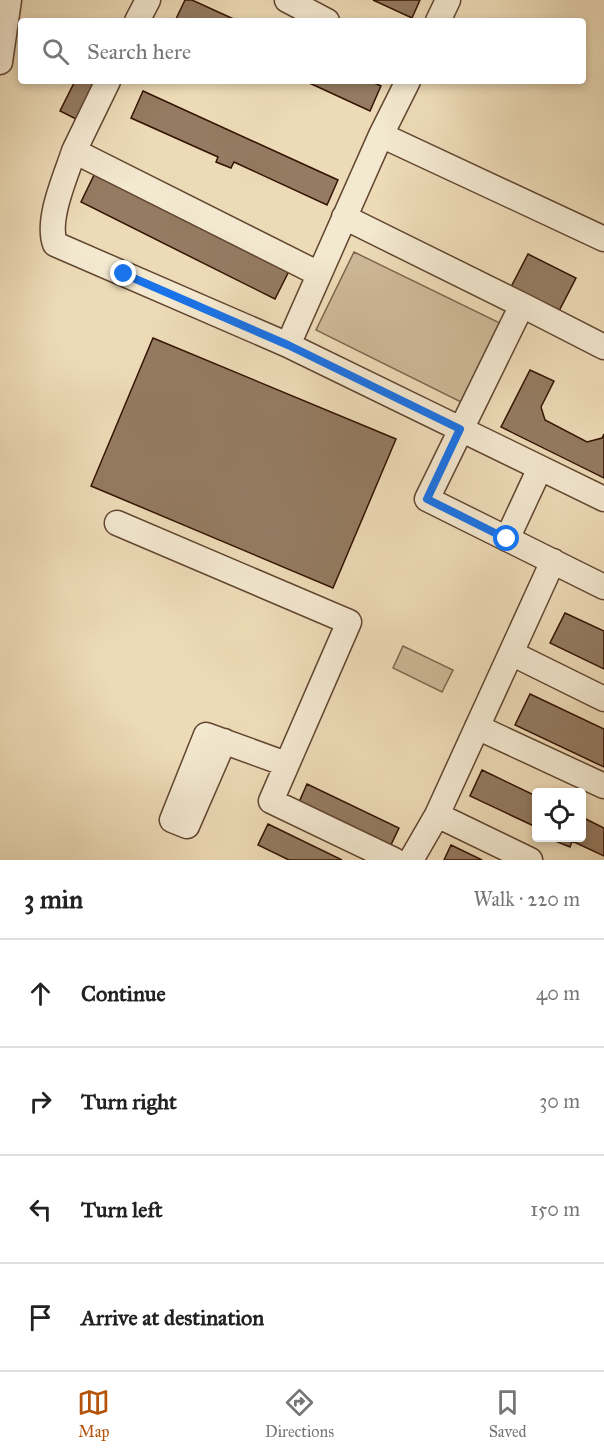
<!DOCTYPE html>
<html lang="en">
<head>
<meta charset="utf-8">
<style>
  :root { --surface:#fff; --page:#f6f6f6; --text:#222; --muted:#767676; --line:#e0e0e0; --accent:#b45309 }
  body { margin:0; font-family:"IM FELL Great Primer",serif; background:var(--page); color:var(--text) }
  .controls { position:absolute; right:18px; bottom:18px; display:grid; overflow:hidden; border-radius:6px; box-shadow:0 3px 9px #0003 }
  .controls button { width:54px; height:54px; display:grid; place-items:center; padding:0; border:0; border-bottom:2px solid var(--line); background:var(--surface); color:var(--text); font:30px sans-serif }
  .stop { position:absolute; width:18px; height:18px; margin:-14px; border:4px solid #1a73e8; border-radius:50%; background:#fff }
  .stop.end { background:#1a73e8; border-color:#fff; box-shadow:0 2px 6px #0008 }
  .list { margin:0; padding:0; list-style:none }
  h2 { display:flex; justify-content:space-between; align-items:center; height:78px; margin:0; padding:0 24px; font-size:26px }
  h2 small { font-size:20px; font-weight:400; color:var(--muted) }
  .list li { display:grid; grid-template-columns:39px 1fr auto; gap:18px; align-items:center; box-sizing:border-box; height:108px; padding:0 24px; border-top:2px solid var(--line) }
  .list b { display:block; font-size:22px; white-space:nowrap }
  .list em { font-size:20px; font-style:normal; color:var(--muted) }
  .icon { flex:none; width:33px; height:33px; fill:none; stroke:currentColor; stroke-width:2; stroke-linecap:round; stroke-linejoin:round }
  .map { position:relative; flex:none; width:604px; height:860px; overflow:hidden }
  .search { position:absolute; background:var(--surface); box-shadow:0 3px 9px #0003; left:18px; right:18px; top:18px; height:66px; display:flex; align-items:center; gap:15px; box-sizing:border-box; padding:0 21px; border-radius:6px; color:var(--muted); font-size:22px }
  .sheet { height:510px; background:var(--surface) }
  nav { display:flex; justify-content:space-around; align-items:center; box-sizing:border-box; height:84px; border-top:2px solid var(--line); background:var(--surface); font-size:16px; color:var(--muted) }
  nav a { display:grid; justify-items:center; gap:3px }
  nav .on { color:var(--accent) }
  .map>svg:first-child { display:block }
  .green { fill:#ceb998; stroke:#81664e; stroke-width:1.5 }
  .building { fill:#947b61; stroke:#341303; stroke-width:1.5 }
  .lines { fill:none; stroke-linecap:round; stroke-linejoin:round }
  .minor-casing { stroke:#624530; stroke-width:27 }
  .minor { stroke:#f3e8d0; stroke-width:24 }
  .route { stroke:#1a73e8; stroke-width:8 }
</style>
</head>
<body>
<div class="map">
<svg width="604" height="860" viewBox="0 0 604 860">
  <rect width="100%" height="100%" fill="#eddbb7"/>
  <filter id="stains"><feTurbulence type="fractalNoise" baseFrequency=".00333" numOctaves="4"/><feColorMatrix values="0 0 0 0 .2 0 0 0 0 .09 0 0 0 0 .02 0 0 0 .5 -.17"/></filter>
  <radialGradient id="worn" r=".72"><stop offset=".6" stop-color="#630" stop-opacity="0"/><stop offset="1" stop-color="#630" stop-opacity=".3"/></radialGradient>
  <path class="green" d="M354 252 506 326 467 405 316 330Z
    M403 646 453 670 442 692 393 668Z"/>
  <path class="building" d="M185 0H192L238 21H175Z
    M373 0H420L412 18Z
    M75 81H100L80 121 60 111Z
    M305 81H370L381 86 370 111Z
    M143 91 338 180 327 205 234 162 231 168 216 162 218 157 131 118Z
    M95 173 289 271 275 299 81 202Z
    M528 254 576 278 559 311 511 287Z
    M153 338 396 439 333 588 91 486Z
    M530 370 554 381 541 407 545 420 587 442 602 438 604 434V478L501 427Z
    M565 613 604 631V669L550 643Z
    M530 694 604 729V767L515 725Z
    M482 770 536 796V827L470 796Z
    M307 784 399 828 387 853 296 809Z
    M582 817 604 828V856L572 841 570 847 555 841 557 838H582Z
    M268 824 342 860H289L258 845Z
    M451 845 482 860H444Z"/>
  <g class="lines">
    <defs>
      <path id="minor" d="M287 0 327 21
        M137 21 148 0
        M438 21 448 0
        M0 62 9 0
        M108 81 74 151 319 274
        M381 135 408 81
        M74 151C66 176 46 219 55 244L288 345
        M344 217 522 305
        M604 239 381 135 288 345 604 499
        M604 347 522 305 427 499 604 587
        M117 523 349 622 271 801 394 860
        M507 539 540 468
        M511 653 604 699
        M477 727 604 786
        M224 741 187 826 172 820 206 735 286 764
        M411 860 437 815
        M530 860 437 815 553 561"/>
    </defs>
    <use href="#minor" class="minor-casing"/>
    <use href="#minor" class="minor"/>
  </g>
  <g class="lines">
    <path class="route" d="M124 274 288 345 460 429 427 499 507 539"/>
  </g>
  <rect width="100%" height="100%" filter="url(#stains)"/>
  <rect width="100%" height="100%" fill="url(#worn)"/>
</svg>
<div class="controls">
<button><svg class="icon" aria-label="locate" viewBox="0 0 24 24"><circle cx="12" cy="12" r="6"/><path d="M12 2v4M12 18v4M2 12h4M18 12h4"/></svg></button>
</div>
<div class="stop" style="left:507px;top:539px"></div>
<div class="stop end" style="left:124px;top:274px"></div>
<div class="search"><svg class="icon" aria-label="search" viewBox="0 0 24 24"><circle cx="10" cy="10" r="6"/><path d="M15 15l6 6"/></svg>Search here</div>
</div>
<section class="sheet">
<h2>3 min<small>Walk · 220 m</small></h2>
<ul class="list">
<li><svg class="icon" aria-label="ahead" viewBox="0 0 24 24"><path d="M12 20V5M6 11l6-6 6 6"/></svg><div><b>Continue</b></div><em>40 m</em></li>
<li><svg class="icon" aria-label="right" viewBox="0 0 24 24"><path d="M7 20v-9h11M14 6l5 5-5 5"/></svg><div><b>Turn right</b></div><em>30 m</em></li>
<li><svg class="icon" aria-label="left" viewBox="0 0 24 24"><path d="M17 20v-9H6M10 6l-5 5 5 5"/></svg><div><b>Turn left</b></div><em>150 m</em></li>
<li><svg class="icon" aria-label="arrive" viewBox="0 0 24 24"><path d="M6 21V4h12l-3 4 3 4H6"/></svg><div><b>Arrive at destination</b></div></li>
</ul>
</section>
<nav>
<a class="on"><svg class="icon" aria-label="map" viewBox="0 0 24 24"><path d="M3 6l6-2 6 2 6-2v14l-6 2-6-2-6 2zM9 4v14M15 6v14"/></svg>Map</a>
<a><svg class="icon" aria-label="directions" viewBox="0 0 24 24"><path d="M12 3l9 9-9 9-9-9zM9 14v-3h6M13 9l2 2-2 2"/></svg>Directions</a>
<a><svg class="icon" aria-label="saved" viewBox="0 0 24 24"><path d="M7 4h10v16l-5-4-5 4z"/></svg>Saved</a>
</nav>
</body>
</html>
